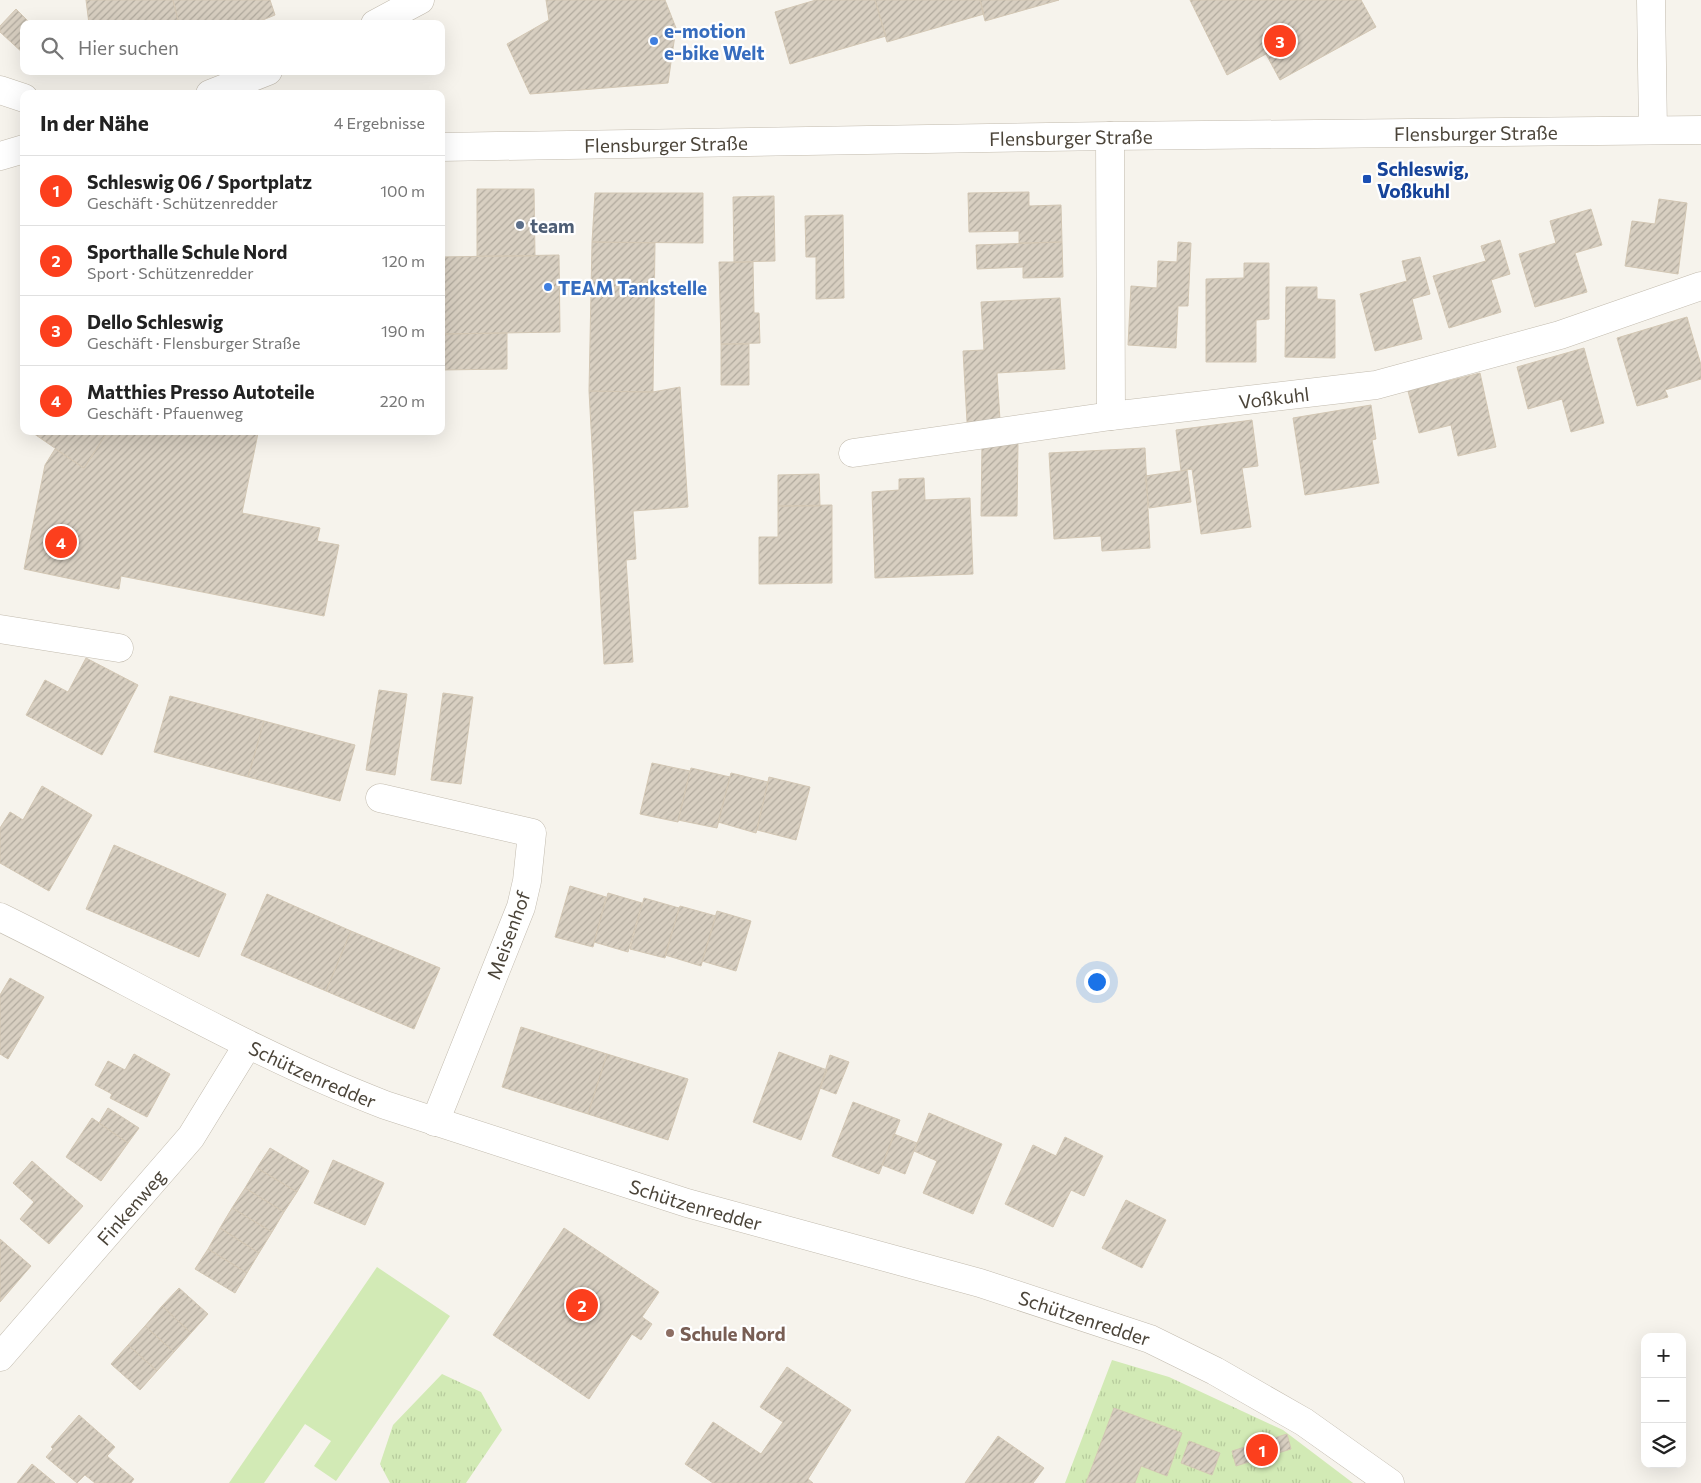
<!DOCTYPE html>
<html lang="de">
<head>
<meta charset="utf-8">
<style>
  :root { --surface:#fff; --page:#f2f2f2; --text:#222; --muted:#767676; --line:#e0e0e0; --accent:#fc3f1d }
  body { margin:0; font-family:Commissioner,sans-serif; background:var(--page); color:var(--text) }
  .controls { position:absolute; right:15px; bottom:15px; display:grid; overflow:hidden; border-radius:10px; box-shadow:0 5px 20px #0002 }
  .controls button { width:45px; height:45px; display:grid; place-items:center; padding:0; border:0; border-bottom:1px solid var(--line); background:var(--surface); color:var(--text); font:25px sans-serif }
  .you { position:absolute; left:1096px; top:981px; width:18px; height:18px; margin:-12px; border:4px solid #fff; border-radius:50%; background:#1a73e8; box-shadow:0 0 0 8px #1a73e833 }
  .badge { display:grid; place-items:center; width:32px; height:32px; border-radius:50%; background:var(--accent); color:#fff; font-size:16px; font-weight:700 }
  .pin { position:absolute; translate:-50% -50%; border:2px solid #fff; box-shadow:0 1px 5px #0006 }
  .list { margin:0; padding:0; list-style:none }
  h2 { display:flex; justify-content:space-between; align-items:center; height:65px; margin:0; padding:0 20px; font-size:21px }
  h2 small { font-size:16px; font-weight:400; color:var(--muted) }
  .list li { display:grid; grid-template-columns:32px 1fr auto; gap:15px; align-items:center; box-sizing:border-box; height:70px; padding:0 20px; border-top:1px solid var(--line) }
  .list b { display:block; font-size:19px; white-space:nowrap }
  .list p { margin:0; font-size:16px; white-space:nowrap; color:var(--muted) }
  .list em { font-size:16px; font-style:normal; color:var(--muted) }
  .icon { flex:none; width:28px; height:28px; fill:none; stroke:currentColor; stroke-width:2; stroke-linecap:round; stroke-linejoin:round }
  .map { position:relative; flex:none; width:1701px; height:1483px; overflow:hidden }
  .search { position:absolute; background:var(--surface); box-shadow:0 5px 20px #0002; left:20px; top:20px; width:425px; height:55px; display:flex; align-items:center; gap:12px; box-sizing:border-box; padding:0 18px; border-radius:10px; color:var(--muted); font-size:19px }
  .panel { position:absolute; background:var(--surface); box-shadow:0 5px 20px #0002; left:20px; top:90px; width:425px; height:345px; border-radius:10px }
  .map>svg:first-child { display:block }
  .park { fill:url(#park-tufts) }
  .pitch { fill:#d2eab5 }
  .building { fill:url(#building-hatch); stroke:#d3c7b4 }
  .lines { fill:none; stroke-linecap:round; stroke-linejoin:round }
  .minor-casing { stroke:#c2bbae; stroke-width:29 }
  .minor { stroke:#fff; stroke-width:28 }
  .shop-dot { fill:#3f7fe0; stroke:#fff; stroke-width:2 }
  .transit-dot { fill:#1a4fb4; stroke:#fff; stroke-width:2 }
  .service-dot { fill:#5c6f8a; stroke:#fff; stroke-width:2 }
  .education-dot { fill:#8d6e63; stroke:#fff; stroke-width:2 }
  .labels { text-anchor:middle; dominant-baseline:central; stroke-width:4.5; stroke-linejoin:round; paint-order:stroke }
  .shop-label { font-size:19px; font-weight:bold; fill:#366cbe; stroke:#fff; text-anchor:start }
  .street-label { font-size:19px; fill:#4b4439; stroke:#fff }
  .transit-label { font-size:19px; font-weight:bold; fill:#164399; stroke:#fff; text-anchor:start }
  .service-label { font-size:19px; font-weight:bold; fill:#4e5e75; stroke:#fff; text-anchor:start }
  .education-label { font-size:19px; font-weight:bold; fill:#785e54; stroke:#fff; text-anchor:start }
</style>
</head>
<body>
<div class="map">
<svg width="1701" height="1483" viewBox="0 0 1701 1483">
  <defs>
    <pattern id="park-tufts" width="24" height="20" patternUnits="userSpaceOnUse" patternTransform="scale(1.25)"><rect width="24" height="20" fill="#d2eab5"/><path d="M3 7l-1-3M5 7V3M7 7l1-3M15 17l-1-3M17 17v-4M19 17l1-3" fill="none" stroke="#b6ca9c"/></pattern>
    <pattern id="building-hatch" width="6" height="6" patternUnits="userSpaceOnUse" patternTransform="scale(1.25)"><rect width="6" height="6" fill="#d8cfc1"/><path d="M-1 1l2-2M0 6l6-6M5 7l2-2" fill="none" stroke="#b1aa9e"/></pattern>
  </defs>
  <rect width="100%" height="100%" fill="#f6f3ec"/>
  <path class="park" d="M1112 1360 1169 1377 1283 1430 1353 1483H1065Z
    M442 1374 481 1392 502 1430 466 1483H390L380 1464 393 1425Z"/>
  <path class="pitch" d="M377 1267 450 1316 336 1481 314 1466 331 1441 305 1424 264 1483H229Z"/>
  <path class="building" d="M86 0H173L179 24H89Z
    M173 0H270L275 15 253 24H179Z
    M546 0H665L676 28 668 83 530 94 507 44 549 20Z
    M816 0H875L886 36 790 64 775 12Z
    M875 0H980L984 14 887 42Z
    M980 0H1059L985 21Z
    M1190 0H1361L1376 27 1280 80 1266 54 1227 75Z
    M16 9 31 24H24V54L0 32V26Z
    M477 189H534L535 256H477Z
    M1029 192V206L1061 205 1062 242 1019 243V231L969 232 968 193Z
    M595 193H703V243L592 242Z
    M774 196 775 261 734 262 733 197Z
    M1659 199 1687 203 1678 274 1625 266 1632 221 1655 224Z
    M1591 209 1602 245 1575 253 1587 292 1535 307 1519 254 1556 243 1550 221Z
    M843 215 844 298 816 299V257H806L805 216Z
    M1500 240 1510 274 1491 280 1501 312 1449 328 1433 276 1486 261 1481 246Z
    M592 242 655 243 653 392 589 391Z
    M1062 242 1063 277 1023 278V267L977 269 976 245Z
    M1178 242 1191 243 1188 306H1178L1176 348 1128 345 1131 286 1157 288 1158 261 1177 262Z
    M559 255 560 332 441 334V257Z
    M1420 257 1430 294 1412 299 1422 339 1375 351 1360 294 1407 281 1402 261Z
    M719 262H753L754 313H759L760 343 721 344Z
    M1244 263H1269V319L1256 320V362H1206V279L1244 278Z
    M1286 287H1317V299L1335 300V358L1285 357Z
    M1060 298 1065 369 997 373 1000 420 967 422 963 351 984 350 981 302Z
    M1687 317 1701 365V379L1665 390 1668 397 1637 406 1617 338Z
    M507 333V369L441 370V334Z
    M721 344H749V385H721Z
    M1584 348 1604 423 1571 432 1562 399 1528 409 1517 367Z
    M1480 373 1496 447 1458 456 1451 425 1419 433 1408 391Z
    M680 387 688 507 633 511 636 559 626 560 633 662 604 664 589 391 653 392Z
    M1371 405 1376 439 1372 440 1379 483 1305 495 1293 418Z
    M1252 420 1258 466 1242 468 1251 527 1201 534 1192 469 1181 471 1176 430Z
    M30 431H108L84 468Z
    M108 431 258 433 242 513 320 528 317 541 339 545 324 616 121 576 119 589 24 569 45 465 55 449 84 468Z
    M982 441 1018 442 1017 516H981Z
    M1145 448 1150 548 1102 551 1101 536 1054 539 1049 453Z
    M1187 470 1191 502 1149 508 1145 476Z
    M819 474 820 506H778V475Z
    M924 478 925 500 970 498 973 574 875 578 872 492 899 490V479Z
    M832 505V583L759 584V537H778V506Z
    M86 658 138 685 102 755 26 715 45 680 68 692Z
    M379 690 407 694 395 775 366 770Z
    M443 693 473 697 461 784 431 780Z
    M170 696 264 721 248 777 154 752Z
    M264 721 355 745 340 801 248 777Z
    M652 763 690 771 678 822 640 814Z
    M691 768 730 777 717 828 678 820Z
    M731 773 768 782 756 833 718 822Z
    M769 777 810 787 796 840 757 830Z
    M42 786 92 815 49 891 0 863V828L10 812 23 820Z
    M114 845 226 894 199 957 86 909Z
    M570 886 606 897 593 947 555 937Z
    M608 893 642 903 628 952 594 942Z
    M267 894 351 931 326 991 241 955Z
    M644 898 679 908 665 958 630 949Z
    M680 906 716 916 701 966 665 955Z
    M717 911 751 921 736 971 702 961Z
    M351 931 440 968 414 1029 326 991Z
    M10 978 44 997 8 1059 0 1054V995Z
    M521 1027 607 1054 588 1114 502 1087Z
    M779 1052 827 1070 801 1140 753 1122Z
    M134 1054 170 1074 147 1117 110 1098 112 1094 95 1085 108 1061 125 1070Z
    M607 1054 688 1079 668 1140 588 1114Z
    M830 1055 849 1062 836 1094 820 1088Z
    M853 1102 900 1120 879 1174 832 1156Z
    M108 1108 139 1128 128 1143 99 1123Z
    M929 1113 1002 1144 973 1214 923 1193 937 1161 914 1151Z
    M92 1118 128 1143 101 1181 66 1157Z
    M894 1134 917 1143 905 1174 882 1165Z
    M1065 1137 1103 1156 1084 1196 1071 1190 1053 1227 1005 1204 1033 1145 1056 1156Z
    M270 1148 309 1171 297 1192 257 1168Z
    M333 1160 384 1183 365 1225 314 1203Z
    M32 1161 83 1206 49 1244 20 1219 34 1202 13 1183Z
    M257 1168 297 1192 284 1212 245 1188Z
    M245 1188 284 1212 272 1232 232 1208Z
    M1126 1200 1166 1220 1142 1268 1102 1248Z
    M232 1208 272 1232 259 1253 220 1228Z
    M220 1228 259 1253 247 1273 208 1249Z
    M564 1228 659 1292 642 1317 652 1324 641 1340 632 1334 589 1399 493 1335Z
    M0 1239 31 1266 0 1302Z
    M208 1249 247 1273 235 1293 195 1269Z
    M179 1288 208 1314 191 1333 162 1306Z
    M162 1306 191 1333 174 1352 145 1326Z
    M145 1326 174 1352 157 1371 128 1345Z
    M128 1345 157 1371 140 1390 111 1364Z
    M787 1367 851 1410 808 1479 813 1483H713L685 1464 713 1422 761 1454 783 1422 760 1407Z
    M1114 1408 1182 1433 1167 1476 1141 1466 1135 1483H1086Z
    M79 1415 115 1447 107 1456 134 1479 131 1483H95L85 1475 77 1483 46 1457 53 1449 51 1447Z
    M1287 1434 1291 1449 1236 1466 1232 1451Z
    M998 1436 1044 1468 1033 1483H965Z
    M1189 1441 1220 1453 1212 1475 1181 1463Z
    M32 1464 55 1483H17Z"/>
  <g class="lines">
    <defs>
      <g id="minor">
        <path d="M1651 0 1653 130"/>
        <path d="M375 24 420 0"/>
        <path d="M0 90 24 98"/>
        <path d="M210 94 268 71"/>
        <path id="s1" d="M1110 136 1111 416 1376 385 1560 335 1701 286"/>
        <path id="s2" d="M441 147 1110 136 1701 130"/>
        <path d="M0 156 24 149"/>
        <path d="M853 453 1111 416"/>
        <path d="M0 629 119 648"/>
        <path d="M380 798 532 833 527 881 521 907 435 1122"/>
        <path id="s3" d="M0 917C129 980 252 1054 385 1105L687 1203 980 1283 1150 1339 1215 1371 1304 1422 1390 1483"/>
        <path id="s4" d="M0 1357 191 1137 247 1046"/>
      </g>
    </defs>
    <use href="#minor" class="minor-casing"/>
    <use href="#minor" class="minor"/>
  </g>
  <g class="shop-dot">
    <circle cx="654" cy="41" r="5"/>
    <circle cx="548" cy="287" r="5"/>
  </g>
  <rect class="transit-dot" x="1362" y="174" width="10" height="10" rx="2.5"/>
  <circle class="service-dot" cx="520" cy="225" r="5"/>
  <circle class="education-dot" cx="670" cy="1333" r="5"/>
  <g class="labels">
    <g class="shop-label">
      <text x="664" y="30">e-motion<tspan x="664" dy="22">e-bike Welt</tspan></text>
      <text x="558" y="287">TEAM Tankstelle</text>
    </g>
    <g class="street-label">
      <text stroke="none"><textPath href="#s2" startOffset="1035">Flensburger Straße</textPath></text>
      <text stroke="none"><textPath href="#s2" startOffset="630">Flensburger Straße</textPath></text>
      <text stroke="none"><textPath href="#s2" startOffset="225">Flensburger Straße</textPath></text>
      <text stroke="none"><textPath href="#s1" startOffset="444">Voßkuhl</textPath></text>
      <text transform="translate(508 935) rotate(-70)">Meisenhof</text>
      <text stroke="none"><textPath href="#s3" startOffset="350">Schützenredder</textPath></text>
      <text stroke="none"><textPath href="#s3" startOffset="755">Schützenredder</textPath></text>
      <text stroke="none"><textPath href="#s4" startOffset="199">Finkenweg</textPath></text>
      <text stroke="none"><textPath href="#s3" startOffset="1160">Schützenredder</textPath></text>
    </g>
    <g class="transit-label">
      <text x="1377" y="168">Schleswig,<tspan x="1377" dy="22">Voßkuhl</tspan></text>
    </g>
    <g class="service-label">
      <text x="530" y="225">team</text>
    </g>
    <g class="education-label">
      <text x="680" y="1333">Schule Nord</text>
    </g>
  </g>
</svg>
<div class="controls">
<button>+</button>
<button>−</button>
<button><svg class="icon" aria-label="layers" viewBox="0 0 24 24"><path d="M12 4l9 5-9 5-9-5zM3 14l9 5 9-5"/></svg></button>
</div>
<div class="you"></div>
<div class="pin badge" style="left:1262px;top:1450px">1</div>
<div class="pin badge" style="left:582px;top:1305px">2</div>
<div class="pin badge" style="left:1280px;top:41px">3</div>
<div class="pin badge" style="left:61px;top:542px">4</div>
<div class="search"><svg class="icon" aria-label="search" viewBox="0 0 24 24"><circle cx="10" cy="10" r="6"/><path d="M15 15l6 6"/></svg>Hier suchen</div>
<section class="panel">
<h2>In der Nähe<small>4 Ergebnisse</small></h2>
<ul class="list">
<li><span class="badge">1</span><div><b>Schleswig 06 / Sportplatz</b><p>Geschäft · Schützenredder</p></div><em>100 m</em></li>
<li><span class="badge">2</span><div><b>Sporthalle Schule Nord</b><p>Sport · Schützenredder</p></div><em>120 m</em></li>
<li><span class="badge">3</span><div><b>Dello Schleswig</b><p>Geschäft · Flensburger Straße</p></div><em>190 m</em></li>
<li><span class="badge">4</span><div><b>Matthies Presso Autoteile</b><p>Geschäft · Pfauenweg</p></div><em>220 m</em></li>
</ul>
</section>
</div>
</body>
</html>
